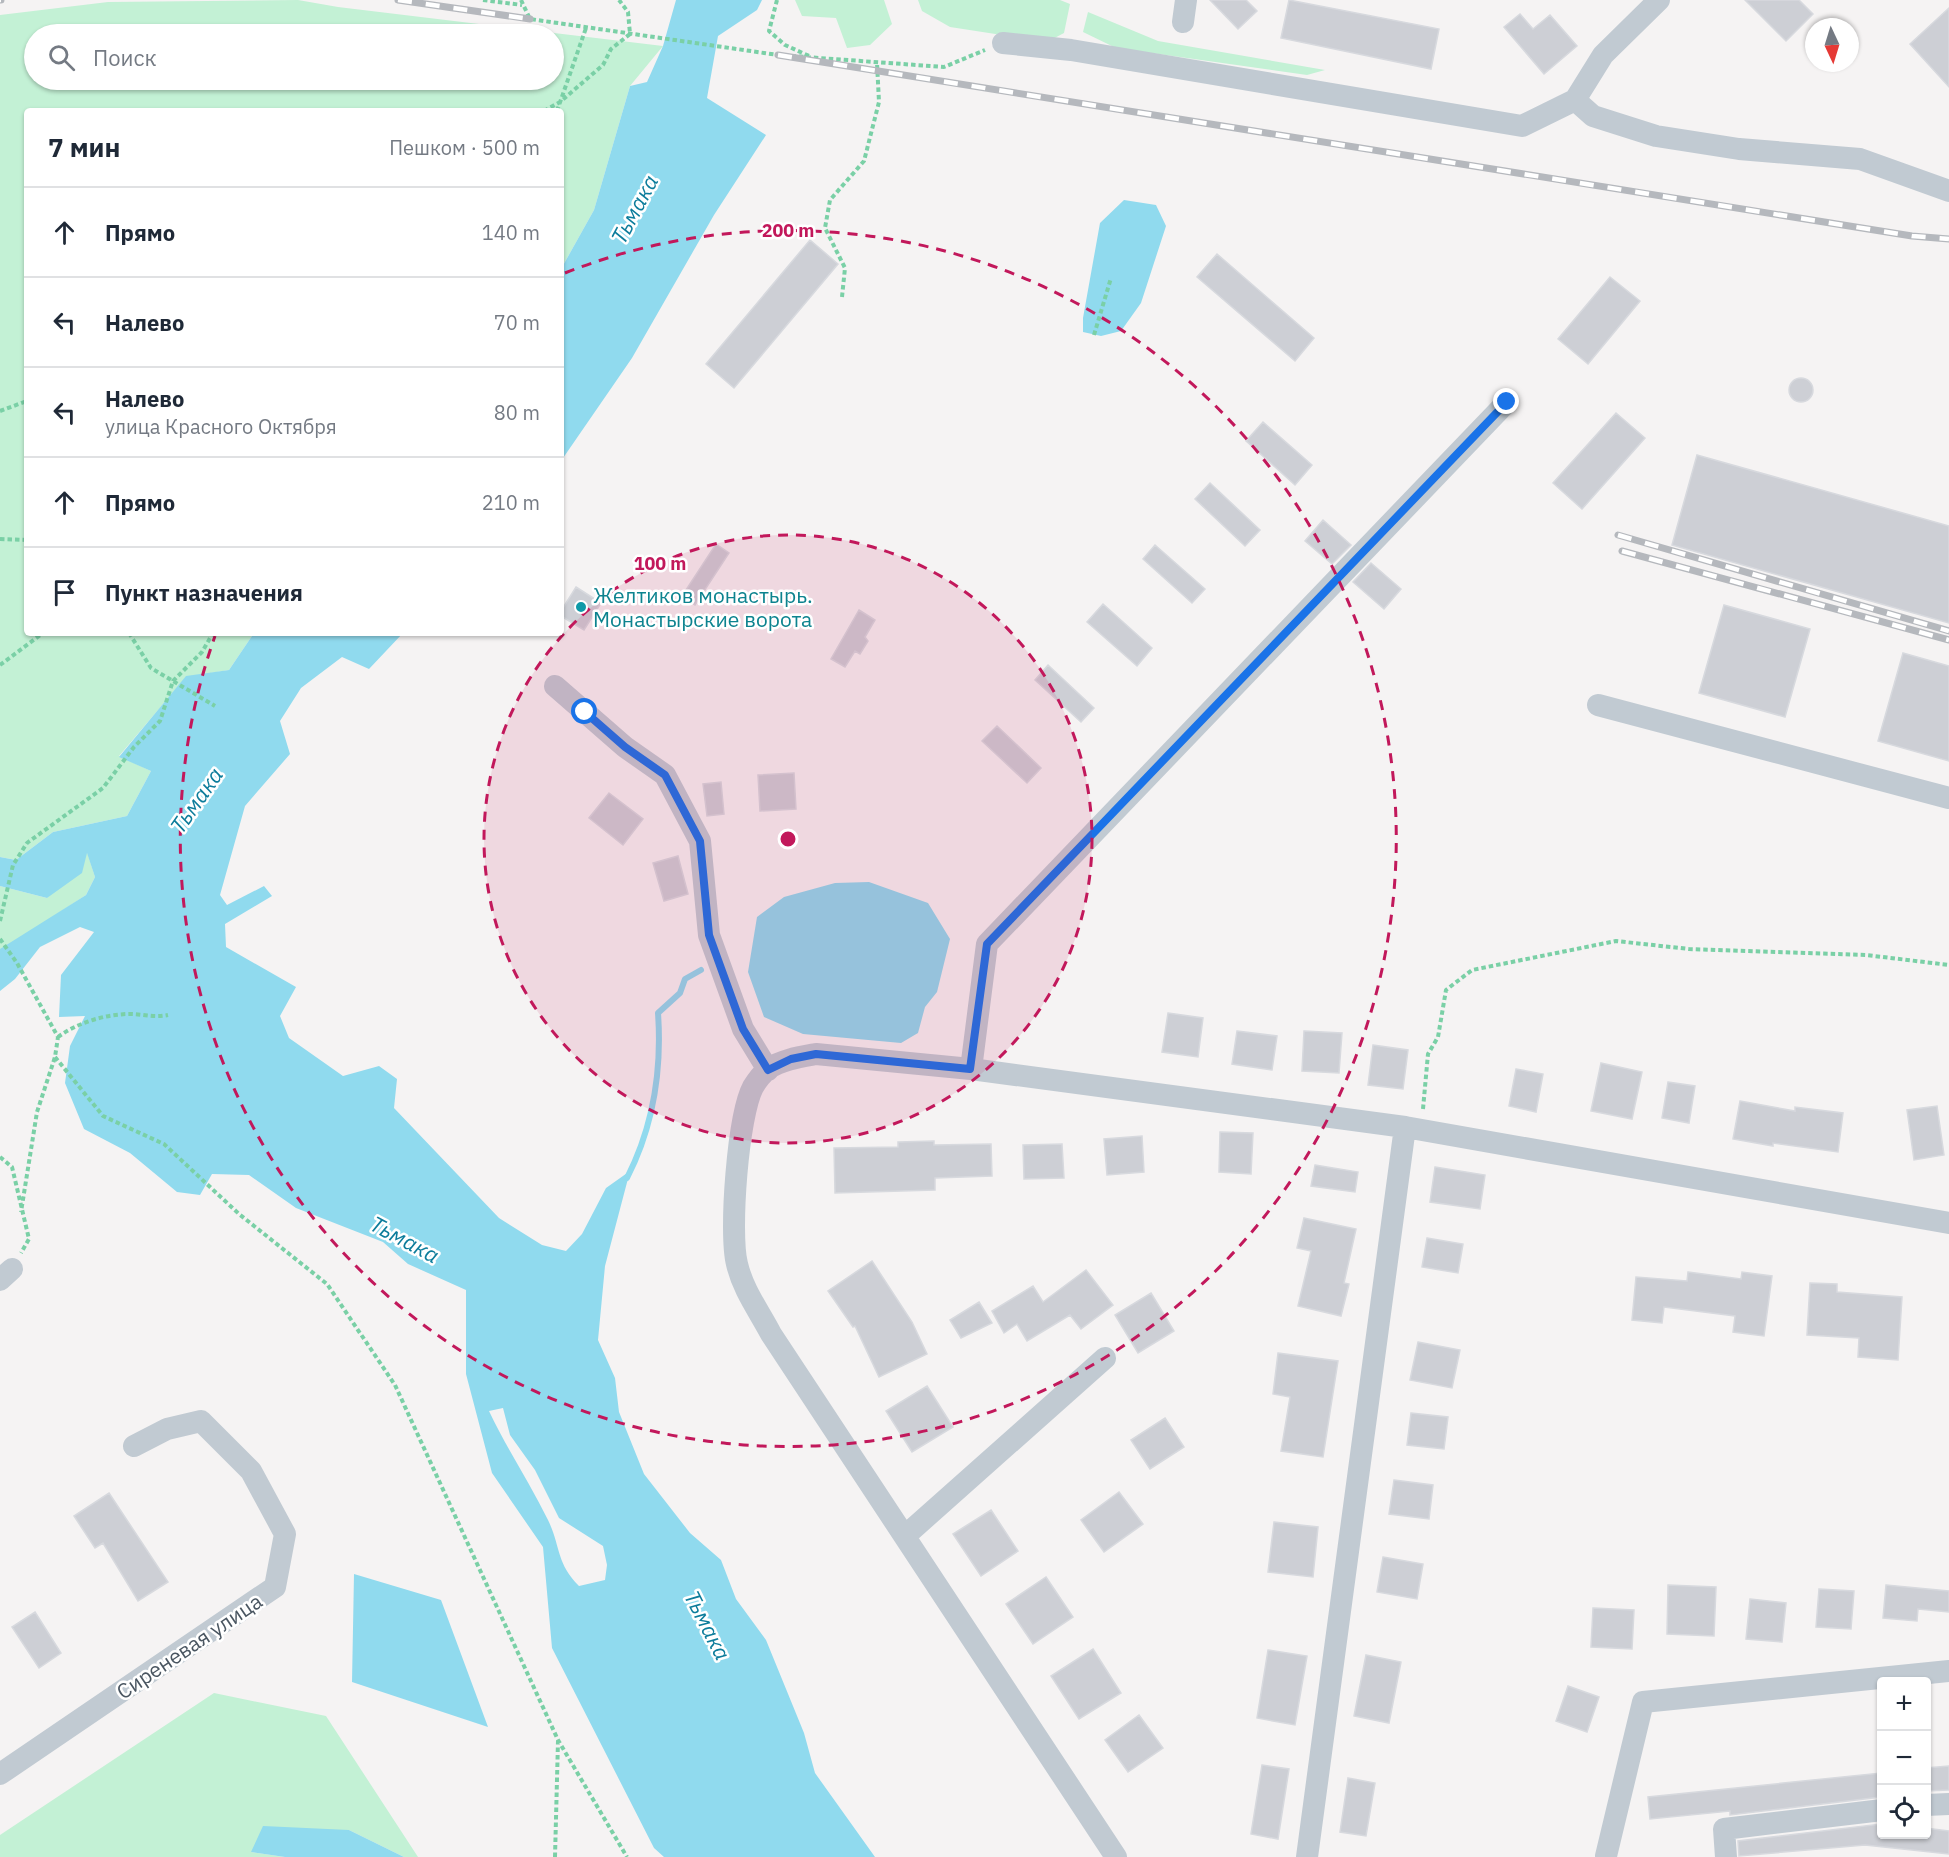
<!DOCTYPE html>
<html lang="ru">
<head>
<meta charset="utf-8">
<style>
  :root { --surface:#fff; --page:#f6f6f7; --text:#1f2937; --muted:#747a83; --line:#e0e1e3 }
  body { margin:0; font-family:"IBM Plex Sans",sans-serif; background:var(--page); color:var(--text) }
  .controls { position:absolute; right:18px; bottom:18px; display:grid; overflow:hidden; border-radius:6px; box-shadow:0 2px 4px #0004 }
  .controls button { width:54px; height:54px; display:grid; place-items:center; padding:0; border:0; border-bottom:2px solid var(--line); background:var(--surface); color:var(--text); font:30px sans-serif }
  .compass { position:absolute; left:1805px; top:18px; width:54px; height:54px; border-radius:50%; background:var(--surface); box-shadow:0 2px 4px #0004; rotate:176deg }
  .stop { position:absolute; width:18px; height:18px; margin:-14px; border:4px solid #1a73e8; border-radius:50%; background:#fff }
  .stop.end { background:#1a73e8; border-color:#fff; box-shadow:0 2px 6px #0008 }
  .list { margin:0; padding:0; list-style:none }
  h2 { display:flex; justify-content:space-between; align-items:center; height:78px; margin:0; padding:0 24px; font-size:26px }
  h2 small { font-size:20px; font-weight:400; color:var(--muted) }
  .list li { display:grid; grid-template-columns:39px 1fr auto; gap:18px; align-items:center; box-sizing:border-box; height:90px; padding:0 24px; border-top:2px solid var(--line) }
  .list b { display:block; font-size:22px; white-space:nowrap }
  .list p { margin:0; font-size:20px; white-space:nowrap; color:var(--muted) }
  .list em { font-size:20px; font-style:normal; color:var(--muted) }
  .icon { flex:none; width:33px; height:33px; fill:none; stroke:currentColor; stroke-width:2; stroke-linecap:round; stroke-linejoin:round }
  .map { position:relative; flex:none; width:1949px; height:1857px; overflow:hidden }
  .search { position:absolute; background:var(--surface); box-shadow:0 2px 4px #0004; left:24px; top:24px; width:540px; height:66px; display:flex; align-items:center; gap:15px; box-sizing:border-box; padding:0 21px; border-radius:33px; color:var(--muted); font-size:22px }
  .panel { position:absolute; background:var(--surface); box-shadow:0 2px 4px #0004; left:24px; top:108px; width:540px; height:528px; border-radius:6px }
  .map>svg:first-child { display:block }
  .green { fill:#c3f1d5; fill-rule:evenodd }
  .water { fill:#90daee; fill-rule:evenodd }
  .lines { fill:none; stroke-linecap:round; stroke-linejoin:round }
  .stream { stroke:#90daee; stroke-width:6 }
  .building { fill:#cdcfd5; stroke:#d7d9de; stroke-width:1.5 }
  .path { stroke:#7ad0a6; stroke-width:4; stroke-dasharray:4.5 3; stroke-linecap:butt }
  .minor { stroke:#c1cad2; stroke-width:22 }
  .rail-casing { stroke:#b5b8bd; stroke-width:7 }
  .rail { stroke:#fff; stroke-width:4.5; stroke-dasharray:14; stroke-linecap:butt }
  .route { stroke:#1a73e8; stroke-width:8 }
  .ring { fill:none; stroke:#c2185b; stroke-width:3; stroke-dasharray:10 8 }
  .culture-dot { fill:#0f9aa8; stroke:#fff; stroke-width:2 }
  .labels { text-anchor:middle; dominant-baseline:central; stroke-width:5; stroke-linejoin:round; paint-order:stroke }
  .culture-label { font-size:21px; fill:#0d838f; stroke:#fff; text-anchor:start }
  .street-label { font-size:21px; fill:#4a5661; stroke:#fff }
  .water-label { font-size:22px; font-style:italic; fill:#0c7c9b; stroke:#fff }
  .centre { fill:#c2185b; stroke:#fff; stroke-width:3 }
  .ring-label { font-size:18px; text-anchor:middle; font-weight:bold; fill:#c2185b; stroke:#fff; stroke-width:5; stroke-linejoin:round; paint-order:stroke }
</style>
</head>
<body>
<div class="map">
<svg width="1949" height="1857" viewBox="0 0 1949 1857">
  <rect width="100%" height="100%" fill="#f5f3f3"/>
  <path class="green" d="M298 0 338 7 663 46 630 86 594 210 561 269V111H27V633H254L229 670 186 677 119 756 151 771 127 816 53 832 16 860 0 857V15L108 2ZM34 34H554V80H34Z
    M795 0H884L892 24 870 45 847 48 836 18 802 16Z
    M918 0H1060L1070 4 1064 33 1047 42 950 27 922 11Z
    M1088 12 1158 41 1325 70 1307 75 1116 48 1083 32Z
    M87 852 95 877 86 895 0 951V886L47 898Z
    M214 1693 326 1716 418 1857H404L349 1830 251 1852 285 1857H0V1835Z"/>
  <path class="water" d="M676 0H762L757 10 718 36 707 98 766 135 714 215 632 358 561 461V269L594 210 630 86 647 82 663 46Z
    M1124 200 1156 205 1166 226 1141 303 1121 331 1101 336 1083 332V318L1100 223Z
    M254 633H403L369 669 342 657 301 688 280 721 290 754 245 806 220 895 227 905 264 886 272 896 225 924 226 947 296 987 280 1016 289 1038 343 1076 379 1066 397 1079 394 1108 499 1218 542 1245 566 1251 582 1234 606 1188 630 1171 605 1266 598 1340 615 1378 619 1412 644 1474 690 1533 721 1560 736 1599 766 1640 804 1733 815 1773 875 1857H664L654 1848 552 1648 543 1547 492 1473 466 1374V1290L408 1264 383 1242 296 1208 249 1175 212 1174 200 1195 177 1192 130 1153 84 1129 65 1083 70 1046 85 1016 59 1017 61 975 94 932 80 927 40 947 15 979 0 991V949L86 895 95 877 87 853 82 873 47 898 0 886V857L16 860 53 832 127 816 151 771 119 757 186 676 229 670ZM503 1408 510 1435 535 1470 559 1518 603 1546 607 1565 605 1580 579 1586C556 1563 561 1547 548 1520 530 1483 507 1449 489 1411Z
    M869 882 928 903 950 939 937 992 925 1007 918 1033 901 1043 803 1034 764 1017 748 972 757 917 784 897 835 883Z
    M354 1574 441 1600 488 1727 352 1682Z
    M263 1826 349 1830 404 1857H285L251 1852Z"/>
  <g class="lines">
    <path class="stream" d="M627 1178C653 1127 662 1070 658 1013L680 993 685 979 701 970"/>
  </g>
  <path class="building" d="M1210 0H1246L1257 11 1238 29Z
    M1289 0 1439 29 1431 69 1281 38Z
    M1745 0H1799L1813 14 1786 41Z
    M1949 8V87L1910 44Z
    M1520 14 1533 29 1550 15 1577 46 1544 74 1504 27Z
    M810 240 838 264 734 388 706 364Z
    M1217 254 1314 338 1295 361 1197 277Z
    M1610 277 1640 301 1588 364 1558 339Z
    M1789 390a12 12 0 1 1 24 0a12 12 0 1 1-24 0Z
    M1616 413 1645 438 1582 509 1553 483Z
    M1263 422 1312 465 1295 485 1246 441Z
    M1697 455 1949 526V623L1672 545Z
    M1210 483 1260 530 1245 546 1195 499Z
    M1323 520 1351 545 1332 564 1305 541Z
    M716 544 729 553 695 605 682 596Z
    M1155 545 1205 589 1192 603 1143 559Z
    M1371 563 1401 589 1384 609 1353 582Z
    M576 587 601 603 584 630 561 616V611Z
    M1103 604 1152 648 1137 666 1087 622Z
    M1724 605 1810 629 1785 717 1699 693Z
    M859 610 875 620 865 637 868 641 860 654 855 651 845 667 831 659Z
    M1903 653 1949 666V761L1878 741Z
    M1048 665 1094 708 1081 722 1035 680Z
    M997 726 1041 768 1027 783 982 741Z
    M794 773 796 809 760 811 758 775Z
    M721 782 724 814 707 816 703 784Z
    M609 793 643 819 623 845 589 818Z
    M678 856 688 894 664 901 653 863Z
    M1168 1013 1203 1018 1198 1057 1162 1052Z
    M1237 1031 1277 1036 1272 1070 1232 1064Z
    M1304 1031 1342 1033 1339 1073 1302 1071Z
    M1373 1045 1408 1050 1403 1089 1368 1085Z
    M1601 1063 1642 1072 1632 1119 1591 1111Z
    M1516 1069 1543 1074 1536 1112 1509 1106Z
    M1668 1082 1695 1086 1689 1123 1662 1118Z
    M1740 1101 1795 1111V1107L1843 1113 1838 1152 1773 1143V1146L1733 1139Z
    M1937 1106 1944 1155 1914 1160 1907 1110Z
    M1220 1132 1253 1133 1251 1174 1219 1172Z
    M1142 1136 1144 1172 1107 1175 1104 1139Z
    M934 1141V1145L991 1144 992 1176 935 1178V1190L835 1193 834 1148 898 1147V1142Z
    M1062 1144 1064 1178 1024 1179 1023 1145Z
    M1315 1165 1358 1172 1355 1192 1311 1186Z
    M1435 1167 1485 1175 1480 1209 1430 1202Z
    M1304 1218 1356 1229 1344 1283 1349 1284 1341 1316 1298 1306 1311 1251 1297 1248Z
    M1427 1238 1463 1244 1458 1273 1422 1267Z
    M872 1261 912 1322 927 1354 879 1377 855 1326 853 1327 828 1291Z
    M1086 1270 1113 1305 1081 1329 1070 1315 1027 1341 1017 1324 1004 1333 992 1311 1033 1286 1043 1302Z
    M1688 1272 1741 1279 1742 1272 1772 1276 1764 1336 1733 1332 1735 1316 1664 1307 1662 1323 1632 1320 1636 1277 1687 1281Z
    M1810 1283 1837 1284V1292L1902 1297 1898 1360 1858 1357 1859 1338 1807 1335Z
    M1151 1293 1174 1331 1138 1353 1115 1315Z
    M979 1302 992 1323 961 1338 950 1320Z
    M1418 1342 1460 1350 1452 1388 1410 1380Z
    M1278 1353 1338 1361 1323 1457 1281 1451 1290 1397 1273 1394Z
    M927 1386 953 1427 912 1452 886 1411Z
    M1411 1413 1448 1417 1444 1449 1407 1445Z
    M1165 1418 1184 1447 1150 1469 1131 1440Z
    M1394 1480 1433 1485 1429 1519 1389 1514Z
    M1119 1492 1143 1524 1104 1552 1081 1520Z
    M109 1493 168 1582 138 1601 103 1543 95 1548 74 1516Z
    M991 1510 1018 1551 981 1576 953 1534Z
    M1274 1522 1318 1527 1313 1577 1268 1572Z
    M1383 1557 1423 1564 1417 1599 1377 1592Z
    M1046 1577 1073 1617 1033 1644 1006 1604Z
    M1668 1585 1716 1587 1714 1636 1667 1634Z
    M1886 1585 1949 1591V1612L1918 1609 1917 1621 1883 1618Z
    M1819 1589 1854 1591 1851 1629 1816 1627Z
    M1750 1599 1786 1603 1782 1642 1746 1639Z
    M1593 1608 1634 1610 1632 1649 1591 1647Z
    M35 1612 61 1653 39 1668 12 1627Z
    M1093 1649 1121 1693 1079 1719 1051 1676Z
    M1268 1650 1307 1656 1295 1725 1257 1718Z
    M1366 1655 1401 1662 1389 1723 1354 1716Z
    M1568 1686 1599 1697 1587 1732 1556 1721Z
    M1139 1715 1163 1748 1128 1772 1105 1740Z
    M1262 1765 1289 1769 1278 1839 1251 1834Z
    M1949 1766V1790L1926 1791V1768Z
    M1881 1773V1797L1730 1815V1811L1650 1819 1648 1797Z
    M1348 1778 1375 1783 1366 1836 1340 1832Z
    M1881 1824V1834H1926V1828L1949 1831V1854L1865 1845 1739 1856 1738 1841Z"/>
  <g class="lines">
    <path class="path" d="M483 0 522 5
      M521 0 530 19 778 55 944 67 985 50
      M777 0 769 31 785 45 809 56
      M544 111 560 102 603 65 611 49 630 34 628 12 619 0
      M557 111 586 28
      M842 297 845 268 825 228 830 200 864 161 879 102 877 63
      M1094 335 1111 278
      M0 411 27 401
      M0 539 27 540
      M129 633 151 668 215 706
      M0 665 43 633
      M0 921 13 865 27 843 103 788 134 747 160 721 173 681 202 652 213 633
      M0 939 17 963 58 1037 55 1057 37 1112 21 1212
      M58 1037C77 1023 105 1014 130 1014 143 1014 154 1018 168 1015
      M55 1057 103 1116 164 1144 239 1214 327 1284 395 1385 558 1740 627 1857
      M1423 1109 1428 1054 1438 1037 1446 990 1472 970 1616 941 1689 949 1866 955 1949 965
      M0 1157 12 1167 29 1239 21 1253
      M555 1857 558 1741"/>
    <path class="minor" d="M1183 22 1186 0
      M1003 43 1071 50 1522 126 1575 100
      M1575 100 1593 116 1656 136 1739 149 1860 159 1949 191
      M1575 100 1603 55 1659 0
      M555 686 625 747 665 775 700 841 709 935 743 1029 768 1070
      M1598 705 1949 798
      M971 1069 987 944 1507 402
      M0 1280 12 1269
      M906 1535 1105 1358
      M0 1774 275 1587 285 1534 251 1471 201 1421 167 1429 134 1446
      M1926 1805 1949 1804
      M1606 1856 1643 1702 1949 1671
      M1116 1857 771 1334C759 1311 743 1290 737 1264 729 1233 738 1115 753 1087 756 1082 763 1073 768 1069 781 1060 800 1057 816 1054L971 1069 1405 1127 1949 1223
      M1307 1857 1405 1127
      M1726 1857 1724 1829 1882 1810"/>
    <defs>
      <path id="rail" d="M0 0H1
        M398 0 530 19
        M778 55 1912 236 1949 239
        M1618 535 1949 631
        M1622 551 1949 640"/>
    </defs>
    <use href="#rail" class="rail-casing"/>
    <use href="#rail" class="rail"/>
  </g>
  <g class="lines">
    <path class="route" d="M585 712 625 747 665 775 700 841 709 935 743 1029 768 1070 791 1059 816 1054 970 1069 987 944 1507 402"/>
  </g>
  <circle cx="788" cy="839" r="304" fill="#c2185b" fill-opacity=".12"/>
  <g class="ring">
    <circle cx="788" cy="839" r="304"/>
    <path d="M565 273A608 608 0 1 1 215 636"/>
  </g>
  <circle class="culture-dot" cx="581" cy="607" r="6"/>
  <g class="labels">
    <g class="culture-label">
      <text x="593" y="595">Желтиков монастырь.<tspan x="593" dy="24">Монастырские ворота</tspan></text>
    </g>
    <g class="street-label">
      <text transform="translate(189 1646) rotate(-34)">Сиреневая улица</text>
    </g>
    <g class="water-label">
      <text transform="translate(634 209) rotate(-62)">Тьмака</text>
      <text transform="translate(196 800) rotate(-55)">Тьмака</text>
      <text transform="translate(405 1239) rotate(28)">Тьмака</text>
      <text transform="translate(708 1625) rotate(63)">Тьмака</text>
    </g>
  </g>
  <circle cx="788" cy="839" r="9" class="centre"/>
  <g class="ring-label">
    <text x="788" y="237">200 m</text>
    <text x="660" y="570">100 m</text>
  </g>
</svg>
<div class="controls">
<button>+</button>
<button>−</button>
<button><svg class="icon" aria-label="locate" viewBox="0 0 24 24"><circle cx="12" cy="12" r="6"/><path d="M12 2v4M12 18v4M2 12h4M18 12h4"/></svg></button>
</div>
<svg class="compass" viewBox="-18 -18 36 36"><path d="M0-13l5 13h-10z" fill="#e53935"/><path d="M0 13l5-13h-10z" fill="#747a83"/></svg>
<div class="stop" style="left:585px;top:712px"></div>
<div class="stop end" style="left:1507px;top:402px"></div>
<div class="search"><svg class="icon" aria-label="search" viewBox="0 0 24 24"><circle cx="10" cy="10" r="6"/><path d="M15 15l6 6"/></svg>Поиск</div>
<section class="panel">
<h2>7 мин<small>Пешком · 500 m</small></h2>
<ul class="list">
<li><svg class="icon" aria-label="ahead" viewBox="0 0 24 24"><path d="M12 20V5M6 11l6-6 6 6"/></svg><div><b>Прямо</b></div><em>140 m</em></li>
<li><svg class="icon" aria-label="left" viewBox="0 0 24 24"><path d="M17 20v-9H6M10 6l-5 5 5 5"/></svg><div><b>Налево</b></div><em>70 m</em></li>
<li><svg class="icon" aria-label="left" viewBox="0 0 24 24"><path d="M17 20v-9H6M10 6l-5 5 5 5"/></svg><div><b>Налево</b><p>улица Красного Октября</p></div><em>80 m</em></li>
<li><svg class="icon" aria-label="ahead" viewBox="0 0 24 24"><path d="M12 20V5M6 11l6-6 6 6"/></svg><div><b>Прямо</b></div><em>210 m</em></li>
<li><svg class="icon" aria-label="arrive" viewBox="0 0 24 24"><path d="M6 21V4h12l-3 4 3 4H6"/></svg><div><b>Пункт назначения</b></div></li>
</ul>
</section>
</div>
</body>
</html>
